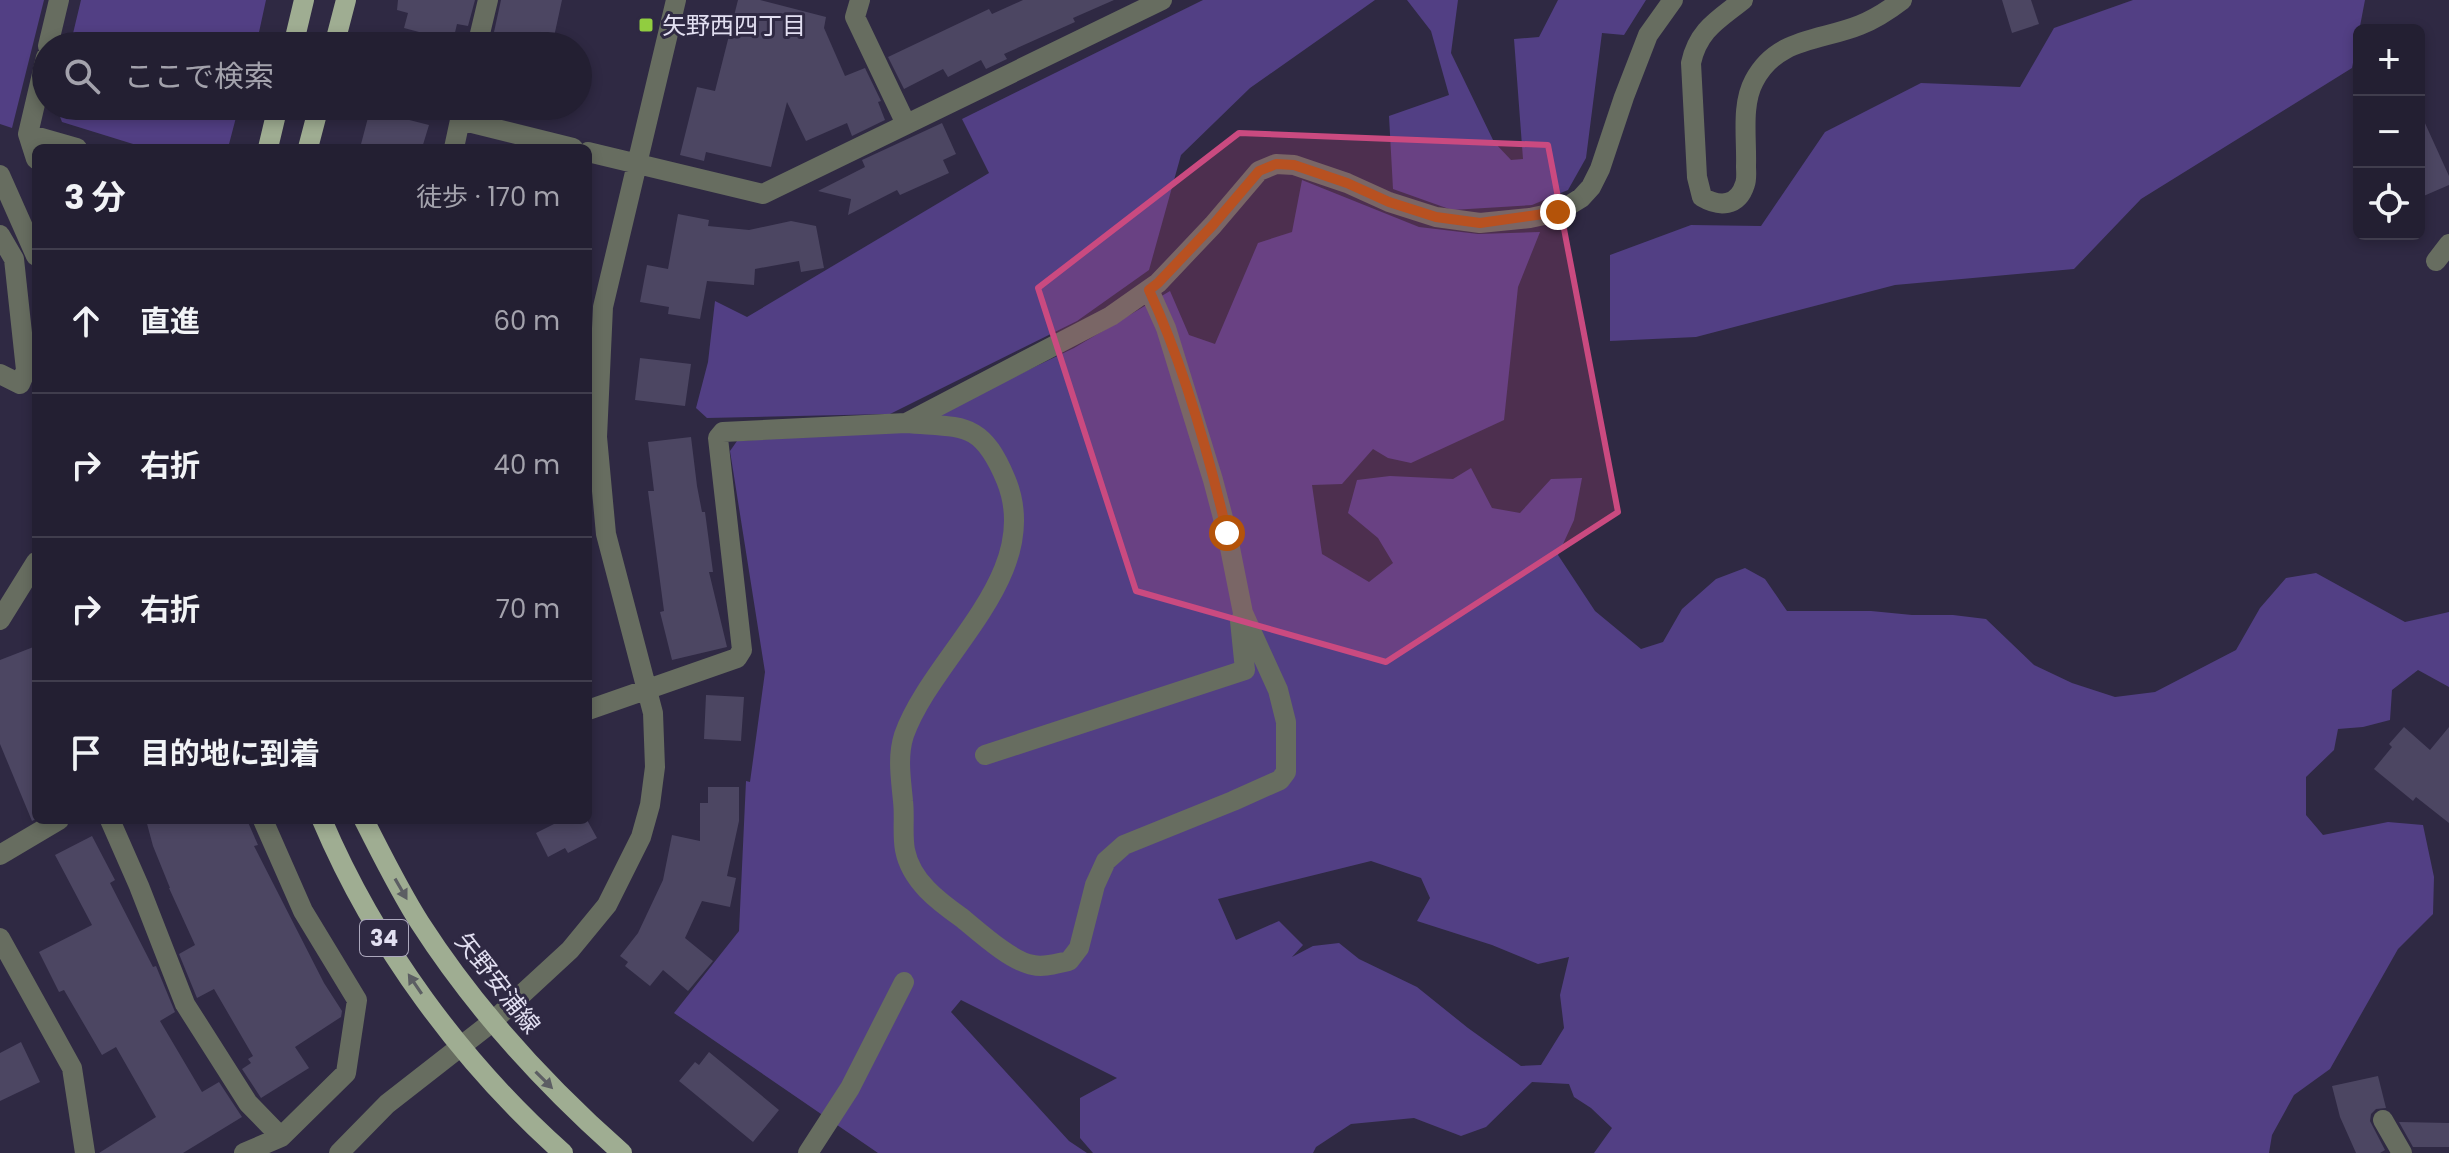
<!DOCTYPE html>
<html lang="ja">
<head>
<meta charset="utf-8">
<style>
  :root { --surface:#231f32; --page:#2f2c3e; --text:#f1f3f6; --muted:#a3a2ac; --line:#403d4d }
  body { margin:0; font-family:Poppins,"Noto Sans JP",sans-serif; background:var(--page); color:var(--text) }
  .controls { position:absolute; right:24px; top:24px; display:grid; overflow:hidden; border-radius:12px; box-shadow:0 4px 12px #0003 }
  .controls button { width:72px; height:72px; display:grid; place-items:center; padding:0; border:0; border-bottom:2px solid var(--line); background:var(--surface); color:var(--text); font:40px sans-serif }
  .stop { position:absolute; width:24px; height:24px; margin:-18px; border:6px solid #b45309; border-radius:50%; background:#fff }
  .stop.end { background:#b45309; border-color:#fff; box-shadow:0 2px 8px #0008 }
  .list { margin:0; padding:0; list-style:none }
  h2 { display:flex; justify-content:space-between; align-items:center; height:104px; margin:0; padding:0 32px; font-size:34px }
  h2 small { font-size:26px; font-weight:400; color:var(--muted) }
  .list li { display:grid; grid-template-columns:52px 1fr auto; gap:24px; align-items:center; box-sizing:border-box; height:144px; padding:0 32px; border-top:2px solid var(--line) }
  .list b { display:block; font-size:30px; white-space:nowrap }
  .list em { font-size:26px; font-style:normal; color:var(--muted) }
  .icon { flex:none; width:44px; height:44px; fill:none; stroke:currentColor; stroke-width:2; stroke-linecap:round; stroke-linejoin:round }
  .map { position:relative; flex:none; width:2449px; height:1153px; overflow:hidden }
  .search { position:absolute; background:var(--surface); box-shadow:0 4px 12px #0003; left:32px; top:32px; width:560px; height:88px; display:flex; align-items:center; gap:20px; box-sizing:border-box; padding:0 28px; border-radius:44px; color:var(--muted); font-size:30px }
  .panel { position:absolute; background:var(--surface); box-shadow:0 4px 12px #0003; left:32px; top:144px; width:560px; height:680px; border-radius:12px }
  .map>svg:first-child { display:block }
  .green { fill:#523f84; fill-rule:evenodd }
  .building { fill:#4c4662 }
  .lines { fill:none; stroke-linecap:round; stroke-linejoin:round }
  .minor { stroke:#676d60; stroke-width:20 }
  .major { stroke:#9fad92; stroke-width:20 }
  .oneway { fill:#5c5e63 }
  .route { stroke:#b45309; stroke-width:10 }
  .marked { fill:#ca4a80; fill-opacity:0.2; stroke:#ca4a80; stroke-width:6; stroke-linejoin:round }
  .poi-dot { fill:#91cd40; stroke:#2f2943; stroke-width:3 }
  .labels { text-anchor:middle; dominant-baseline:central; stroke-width:6; stroke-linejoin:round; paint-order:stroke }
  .shield { fill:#2f2943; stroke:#aca8bd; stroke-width:2 }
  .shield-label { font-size:22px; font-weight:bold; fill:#e2dff1 }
  .poi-label { font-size:24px; fill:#e2dff1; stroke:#2f2943; text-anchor:start }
  .street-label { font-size:24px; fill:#e2dff1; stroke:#2f2943 }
</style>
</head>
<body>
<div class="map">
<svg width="2449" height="1153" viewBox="0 0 2449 1153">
  <rect width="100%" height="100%" fill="#2f2943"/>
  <path class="green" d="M0 0H44L12 128 0 124Z
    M81 0H266L256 46H70Z
    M1203 0H1375L1250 88 1181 155 1149 270 1077 321 890 414 707 418 696 408 708 362 715 301 747 317 989 173 962 119Z
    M1407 0H1458L1451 53 1494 142 1511 160 1523 159 1514 39 1539 37 1558 0H1646L1624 35 1602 33 1586 158 1568 190 1532 205 1452 210 1393 189 1389 116 1449 95 1431 31Z
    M2133 0H2365L2352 68 2141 199 2074 269 1895 285 1696 337 1610 341V255L1691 225 1761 226 1825 132 1921 83 2020 87 2054 28Z
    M56 106H239L228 148H146L62 122Z
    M1302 180 1419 227 1478 234 1540 232 1518 287 1504 420 1411 463 1388 458 1373 449 1342 484 1312 485 1322 554 1369 582 1393 563 1378 538 1348 513 1357 480 1390 476 1453 479 1471 468 1492 508 1520 513 1551 479 1582 478 1574 520 1558 555 1595 611 1641 649 1663 642 1682 609 1716 579 1745 568 1765 579 1787 611H1871L1912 615H1953L1986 619 2034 665 2072 683 2115 697 2155 692 2236 650 2260 608 2286 578 2316 573 2405 622 2449 612V687L2418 670 2392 690 2390 720 2363 727 2338 729 2334 750 2306 777V815L2323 835 2388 822 2423 825 2434 877 2433 914 2398 949 2330 1069 2294 1095 2272 1135 2269 1153H1594L1612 1128 1591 1108 1574 1097 1569 1084 1532 1082 1486 1127 1461 1136 1414 1118 1351 1124 1316 1147 1313 1153H1093L1080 1138V1098L1117 1078 961 1000 951 1012 1069 1141 1087 1153H878L674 1013 739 931 746 781 750 782 765 672 730 451 737 441 899 432 1074 348 1170 291 1189 335 1215 344 1258 243 1292 232ZM1371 861 1421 878 1430 898 1417 921 1492 945 1538 964 1569 957 1560 995 1564 1028 1541 1065 1521 1066 1468 1028 1417 987 1359 959 1339 943 1313 946 1292 957 1303 945 1279 921 1236 940 1218 899Z"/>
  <path class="building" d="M398 0H475L468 26 457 24 453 41 404 28 408 13 397 10Z
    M501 0H562L552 46H503L506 35 494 32Z
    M738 0H760L826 17 824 28 845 76 865 68 881 101 878 102 885 120 852 136 847 123 806 141 787 102 771 167 706 152 704 161 680 155 697 87 715 91Z
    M1023 0H1114L1073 18 1075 22 1004 54 1007 59 986 69 981 60 948 77 943 69 904 89 888 57 989 9 992 14Z
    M2002 0H2031L2039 24 2012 33Z
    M370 110 429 125 422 148H360Z
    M2419 110 2449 176V185L2419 198Z
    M942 123 956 154 943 160 949 173 900 195 897 190 848 215 851 199 818 191 865 167 862 160Z
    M678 214 709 220 708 226 749 230 791 221 816 226 824 268 801 272 799 261 755 269 754 285 707 281 700 319 668 314 669 307 640 302 647 265 668 269Z
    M640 358 691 364 685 406 635 400Z
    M691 437 697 486 702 512H705L713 572H709L727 647 672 660 660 612 664 611 648 491H654L648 442Z
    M36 646V819L32 821 0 744V660Z
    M706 695 744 697 741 741 704 739Z
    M2404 727 2430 750 2449 727V823L2416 797 2413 801 2374 769 2392 747 2389 744Z
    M708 787H739V821L727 876 736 878 730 907 702 901 685 938 713 961 688 991 663 970 650 986 625 966 628 962 620 956 638 933 663 880 672 835 700 841V803H708Z
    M146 820H247L258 845 254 846 324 983 342 1011 341 1017 295 1047 309 1068 261 1098 242 1069 251 1063 248 1059 253 1056 214 989 197 998 179 954 195 945 169 888H170L153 846Z
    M562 820H587L597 838 568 853 565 848 548 857 536 833Z
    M92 836 115 880 110 883 153 967 156 966 175 1012 160 1021 202 1092 219 1082 242 1117 183 1153H99L156 1117 116 1047 102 1055 64 990 59 992 39 952 92 925 55 855Z
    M21 1042 40 1082 0 1101V1053Z
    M709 1052 779 1110 753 1142 679 1081 695 1062 699 1065Z
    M2378 1076 2386 1108 2376 1109 2371 1114 2370 1121 2385 1150 2380 1153H2356L2340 1117 2332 1086Z
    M2399 1122 2449 1123V1147H2413Z"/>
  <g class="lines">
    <path class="minor" d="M860 0 855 17 906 124
      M1743 0C1718 20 1698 30 1691 63L1697 177 1702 197C1719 207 1738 207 1745 184 1747 179 1746 171 1746 166 1747 139 1741 105 1754 81 1777 37 1821 41 1860 25 1875 19 1889 10 1902 0
      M48 46 59 0
      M477 46 488 0
      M460 120 573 148
      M28 134 77 148
      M454 148 463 106
      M588 152 763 194 1162 0
      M36 159 28 134 46 57
      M0 175 36 256
      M0 235 14 259 26 370 20 384 0 374
      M2436 261 2449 244
      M906 423C963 428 981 420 1006 480 1045 575 933 654 904 735 897 757 901 779 903 801 905 817 902 834 905 850 911 881 938 901 962 918 979 932 1012 962 1033 965 1044 968 1058 963 1069 961L1079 948 1095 885 1106 861 1124 845 1233 801 1280 780 1286 772V722L1278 690 1243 613 1227 533 1213 480 1166 328 1149 290
      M0 620 36 562
      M588 710 737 658 742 650 718 438 723 432 906 423 1111 316 1158 283 1213 225 1259 171 1276 164 1294 165 1347 183 1389 202 1436 217 1480 223 1530 218 1558 212 1581 198 1591 187 1600 169 1624 97 1648 35 1673 0
      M985 755 1245 670 1240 621
      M110 820 139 886 185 1004 248 1103 281 1137 244 1153
      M263 820 303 911 357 1000 346 1073 281 1137
      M0 855 59 820
      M0 938 72 1068 85 1153
      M2383 1120 2402 1153
      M339 1153 387 1104 492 1022 570 950 607 905 641 837 650 805 655 767 653 713 606 534 597 437 603 307 676 0
      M808 1153 850 1088 904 982"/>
    <path class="major" d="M293 46 304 0
      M334 46 346 0
      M268 148 278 106
      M308 148 319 106
      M322 820C375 945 462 1063 563 1153
      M364 820C382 855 399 890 420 923 476 1010 545 1085 622 1153"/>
  </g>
  <defs><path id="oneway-solid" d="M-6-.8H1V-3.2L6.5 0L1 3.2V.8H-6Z" transform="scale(2)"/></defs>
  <g class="oneway">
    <use href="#oneway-solid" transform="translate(401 889) rotate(60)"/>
    <use href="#oneway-solid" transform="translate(415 984) rotate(-124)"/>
    <use href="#oneway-solid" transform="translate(544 1080) rotate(45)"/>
  </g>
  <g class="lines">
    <path class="route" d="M1227 533C1208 451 1184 366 1149 290L1158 283 1213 225 1259 171 1276 164 1294 165 1347 183 1389 202 1436 217 1480 223 1558 212"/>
  </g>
  <path class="marked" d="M1239 133 1548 145 1618 512 1386 662 1136 591 1038 288Z"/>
  <rect class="poi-dot" x="638" y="17" width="16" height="16" rx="4"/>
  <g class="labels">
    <rect class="shield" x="360" y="920" width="48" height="36" rx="6"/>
    <g class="shield-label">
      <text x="384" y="938">34</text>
    </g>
    <g class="poi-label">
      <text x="662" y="25">矢野西四丁目</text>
    </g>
    <g class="street-label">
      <text transform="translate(498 983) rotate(52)">矢野安浦線</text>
    </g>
  </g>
</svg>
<div class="controls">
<button>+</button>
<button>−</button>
<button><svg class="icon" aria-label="locate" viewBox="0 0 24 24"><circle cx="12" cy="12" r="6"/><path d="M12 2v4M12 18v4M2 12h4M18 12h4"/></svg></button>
</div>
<div class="stop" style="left:1227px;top:533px"></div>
<div class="stop end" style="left:1558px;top:212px"></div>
<div class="search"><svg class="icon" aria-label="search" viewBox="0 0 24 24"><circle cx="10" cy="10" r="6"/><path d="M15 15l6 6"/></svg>ここで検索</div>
<section class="panel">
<h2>3 分<small>徒歩 · 170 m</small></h2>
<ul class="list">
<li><svg class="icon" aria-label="ahead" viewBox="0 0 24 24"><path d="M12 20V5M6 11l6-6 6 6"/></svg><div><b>直進</b></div><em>60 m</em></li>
<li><svg class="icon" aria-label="right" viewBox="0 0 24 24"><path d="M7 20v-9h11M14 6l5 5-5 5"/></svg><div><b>右折</b></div><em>40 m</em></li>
<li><svg class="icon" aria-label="right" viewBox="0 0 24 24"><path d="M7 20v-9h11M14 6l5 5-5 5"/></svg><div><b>右折</b></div><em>70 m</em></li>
<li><svg class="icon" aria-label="arrive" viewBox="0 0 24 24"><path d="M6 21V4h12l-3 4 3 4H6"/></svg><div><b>目的地に到着</b></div></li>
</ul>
</section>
</div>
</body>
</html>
